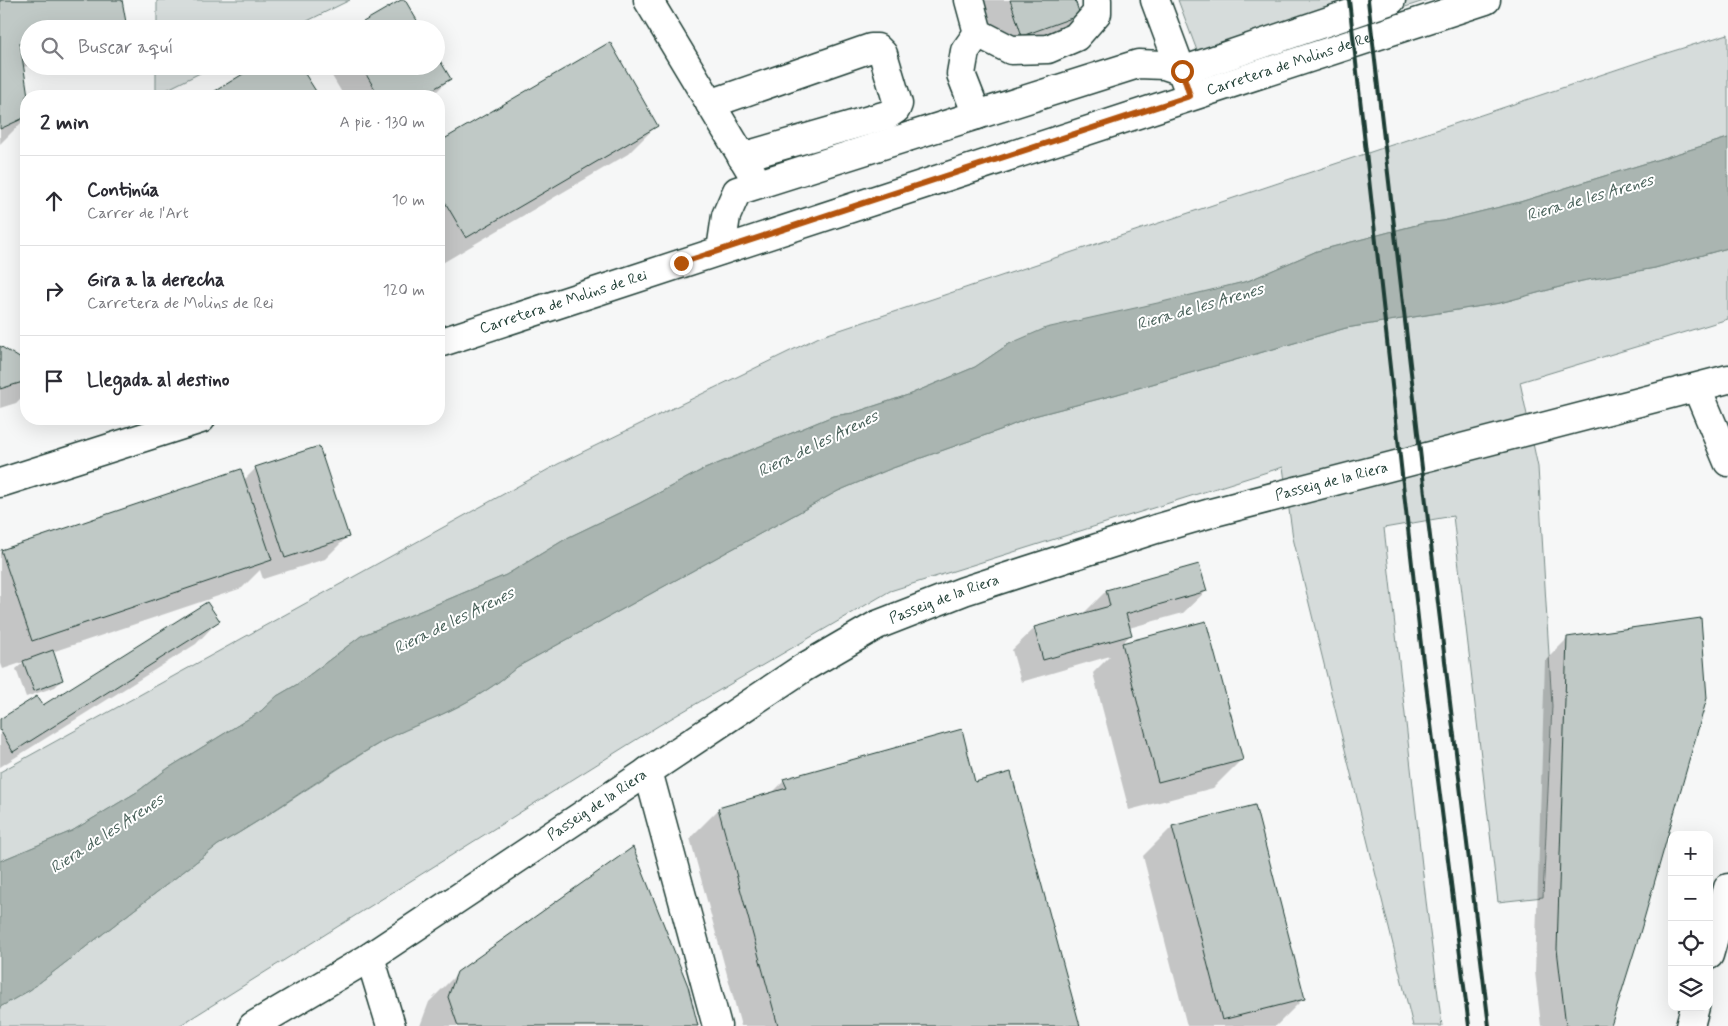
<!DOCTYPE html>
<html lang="es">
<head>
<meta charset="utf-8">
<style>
  :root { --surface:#fff; --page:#f2f2f3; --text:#2b2b33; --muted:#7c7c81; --line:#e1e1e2 }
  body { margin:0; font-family:Mynerve,sans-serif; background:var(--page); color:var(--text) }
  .controls { position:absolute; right:15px; bottom:15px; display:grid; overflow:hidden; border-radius:10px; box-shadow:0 5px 20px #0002 }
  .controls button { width:45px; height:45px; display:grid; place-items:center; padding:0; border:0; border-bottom:1px solid var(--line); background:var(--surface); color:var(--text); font:25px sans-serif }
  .stop { position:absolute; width:15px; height:15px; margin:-11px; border:4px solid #b45309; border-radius:50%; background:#fff }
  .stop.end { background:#b45309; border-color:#fff; box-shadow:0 1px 5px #0008 }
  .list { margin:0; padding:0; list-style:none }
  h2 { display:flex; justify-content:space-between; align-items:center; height:65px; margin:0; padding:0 20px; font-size:21px }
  h2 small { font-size:16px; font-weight:400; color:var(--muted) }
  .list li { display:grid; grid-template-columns:32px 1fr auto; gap:15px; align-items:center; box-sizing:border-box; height:90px; padding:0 20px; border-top:1px solid var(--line) }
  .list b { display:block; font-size:19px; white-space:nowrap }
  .list p { margin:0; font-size:16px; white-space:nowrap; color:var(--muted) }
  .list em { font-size:16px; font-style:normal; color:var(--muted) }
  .icon { flex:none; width:28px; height:28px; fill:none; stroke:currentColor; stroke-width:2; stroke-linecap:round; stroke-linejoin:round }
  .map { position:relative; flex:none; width:1728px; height:1026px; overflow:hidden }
  .search { position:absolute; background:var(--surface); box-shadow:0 5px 20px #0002; left:20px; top:20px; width:425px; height:55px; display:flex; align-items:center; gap:12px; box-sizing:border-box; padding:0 18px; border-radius:28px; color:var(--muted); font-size:19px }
  .panel { position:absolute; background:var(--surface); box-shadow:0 5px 20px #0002; left:20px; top:90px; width:425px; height:335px; border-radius:20px }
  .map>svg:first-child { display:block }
  .green { fill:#d6dcdb; stroke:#7a8c88 }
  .water { fill:#aab5b1; stroke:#72857f }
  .shadow { fill:#0003 }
  .building { fill:#c0c9c6; stroke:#1f3d34 }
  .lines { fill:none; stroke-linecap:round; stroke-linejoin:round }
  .minor-casing { stroke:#1f3d34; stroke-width:31 }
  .major-casing { stroke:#1f3d34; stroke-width:31 }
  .minor { stroke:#fff; stroke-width:28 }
  .major { stroke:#fff; stroke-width:28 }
  .rail { stroke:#1f3d34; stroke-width:4 }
  .route { stroke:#b45309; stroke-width:6 }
  .labels { text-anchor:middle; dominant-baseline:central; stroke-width:4; stroke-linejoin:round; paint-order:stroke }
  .street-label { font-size:15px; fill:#1f3d34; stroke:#fff }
  .water-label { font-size:16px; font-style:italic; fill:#49615a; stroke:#fff }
</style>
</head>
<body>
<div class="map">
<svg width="1728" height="1026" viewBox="0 0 1728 1026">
  <rect width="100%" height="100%" fill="#f6f7f7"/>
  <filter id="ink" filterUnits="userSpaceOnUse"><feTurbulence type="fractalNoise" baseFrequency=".02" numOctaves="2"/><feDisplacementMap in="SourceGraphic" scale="10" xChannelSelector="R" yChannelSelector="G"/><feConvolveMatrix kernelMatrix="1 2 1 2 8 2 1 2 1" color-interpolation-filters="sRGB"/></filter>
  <g filter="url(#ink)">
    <path class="green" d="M157 0H350L291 29H157Z
      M1178 0H1427L1205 72Z
      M1728 34V138L1520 202 1443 221 1424 223 1317 251 1248 281 1009 344 975 367 908 395 853 413 833 416 700 471 640 503 569 537 506 575 361 636 296 685 277 696 261 711 167 769 137 792 72 831 0 861V772L558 464 819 337 1654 57Z
      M156 66H214L156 95Z
      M1728 248V319L1520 382 1538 467 1552 706 1543 897 1498 902 1453 516 1384 528 1426 901 1442 1026H1413L1293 538 1283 467 890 591 658 726 179 1026H0V1007L30 990 218 845C275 813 328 773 385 740 406 728 429 721 451 710 474 699 498 684 517 667L838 491 890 469 1000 430 1034 416 1114 395 1346 328 1500 303 1582 281 1655 268Z"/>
    <path class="water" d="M1728 138V248L1655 268 1582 281 1500 303 1346 328 1114 395 1034 416 1000 430 890 469 838 491 517 667C498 684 474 699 451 710 427 722 402 730 378 744 323 775 273 814 218 845L30 990 0 1007V861L72 831 137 792 167 769 261 711 277 696 296 685 361 636 506 575 569 537 640 503 700 471 833 416 853 413 908 395 975 367 1009 344 1046 328 1162 302 1248 281 1317 251 1424 223 1443 221 1520 202Z"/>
    <path class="shadow" d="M0 0H121L125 27 124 29H29V66L22 67 27 96 26 118 0 144Z
      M981 0H1073L1078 14 1056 37 999 58Z
      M609 44 657 125 628 154 439 265V143Z
      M258 66H299L317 96H209Z
      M326 66H436L449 79 432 96H344Z
      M0 348 26 364V393L16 403 0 408Z
      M318 448 348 536 325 559 263 579 260 570 242 588 52 652 62 680 55 687 26 697 16 669 24 662 3 669 0 661V553L1 551 240 471 244 480 255 469Z
      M1106 591H1206L1183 613 1129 628 1131 634 1121 645 1206 622 1242 759 1213 788 1129 810 1093 673 1110 656 1021 682 1012 650 1035 628 1084 613Z
      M218 621 196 644 0 767V720L43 707Z
      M1567 639 1610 1026H1541L1535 972 1545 661Z
      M784 781 974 783 1079 1026H741L690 838 719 809 770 795Z
      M1254 807 1304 998 1276 1026H1187L1143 856 1172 827Z
      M458 973 697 1026H420L429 1002Z"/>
    <path class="building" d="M0 0H122L127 28 29 29V42L20 43 28 96H26V117L0 129Z
      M401 0H405L422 29H351Z
      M1010 0H1075L1080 15 1022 36Z
      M610 42 658 126 466 238 439 192V142Z
      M436 54 451 79 421 96H379L361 66H436Z
      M256 66H300L319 96H207Z
      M0 346 26 362V381L0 389Z
      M319 446 349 537 285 558 255 467Z
      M241 469 272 560 32 641 1 550Z
      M1199 564 1207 591 1126 614 1132 635 1043 660 1034 627 1110 606 1106 590Z
      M207 602 220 621 13 752 0 730V719L37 696 43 705Z
      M1701 618 1707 698 1640 933 1611 1026H1566L1557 949 1567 637Z
      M1206 621 1243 760 1158 782 1122 643Z
      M53 650 63 680 34 691 23 661Z
      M962 729 975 782 1011 772 1080 1026H778L718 808 787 788 783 779Z
      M1255 805 1305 999 1222 1020 1172 826Z
      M633 847 688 986 698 1026H458L448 997 457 972Z"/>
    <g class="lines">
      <defs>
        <g id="minor">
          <path d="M648 0 752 173"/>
          <path d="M969 0 978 33 1011 50 1048 49 1076 37 1097 13V0"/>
          <path d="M1155 0 1186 83"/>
          <path d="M1182 71 1391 0"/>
          <path d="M710 104 871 48H877L883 54 898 104 896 109 887 115 742 157"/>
          <path d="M977 115 961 74 965 51 978 33"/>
          <path d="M721 250 726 216 737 191 1138 64 1164 65 1182 71"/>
          <path d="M1697 388 1728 462"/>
          <path d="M648 771 717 1026"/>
          <path d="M1709 955 1728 888"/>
          <path d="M370 957 391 1026"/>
          <path id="s1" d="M253 1026 370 957 803 668 877 625 964 591 1156 529 1211 513 1728 379"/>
          <path d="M1690 1026 1695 1007"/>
        </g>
        <g id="major">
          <path id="s2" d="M439 343 1486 0"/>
          <path d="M0 483 201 419"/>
        </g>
      </defs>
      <use href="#minor" class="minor-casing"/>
      <use href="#major" class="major-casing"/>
      <use href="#minor" class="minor"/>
      <use href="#major" class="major"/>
      <path class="rail" d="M1349 0 1421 645 1469 1026
        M1368 0 1428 520 1489 1026"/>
    </g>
  </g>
  <g class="lines" filter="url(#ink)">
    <path class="route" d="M681 263 1190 96 1182 71"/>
  </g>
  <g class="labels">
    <g class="street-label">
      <text stroke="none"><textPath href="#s2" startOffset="896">Carretera de Molins de Rei</textPath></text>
      <text stroke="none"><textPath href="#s2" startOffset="131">Carretera de Molins de Rei</textPath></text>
      <text stroke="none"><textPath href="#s1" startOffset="1219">Passeig de la Riera</textPath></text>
      <text stroke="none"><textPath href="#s1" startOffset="814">Passeig de la Riera</textPath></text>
      <text stroke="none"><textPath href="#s1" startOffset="409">Passeig de la Riera</textPath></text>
    </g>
    <g class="water-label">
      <text transform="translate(1590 198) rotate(-16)">Riera de les Arenes</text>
      <text transform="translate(1200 307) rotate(-16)">Riera de les Arenes</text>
      <text transform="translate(818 444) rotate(-26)">Riera de les Arenes</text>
      <text transform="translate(454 621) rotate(-26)">Riera de les Arenes</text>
      <text transform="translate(107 834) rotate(-33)">Riera de les Arenes</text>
    </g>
  </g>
</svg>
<div class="controls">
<button>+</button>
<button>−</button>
<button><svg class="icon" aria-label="locate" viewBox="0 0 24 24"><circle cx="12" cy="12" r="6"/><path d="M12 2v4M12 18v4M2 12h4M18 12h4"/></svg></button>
<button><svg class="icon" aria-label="layers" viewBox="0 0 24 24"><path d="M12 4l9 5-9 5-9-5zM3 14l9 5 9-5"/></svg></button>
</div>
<div class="stop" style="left:1182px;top:71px"></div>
<div class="stop end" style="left:681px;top:263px"></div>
<div class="search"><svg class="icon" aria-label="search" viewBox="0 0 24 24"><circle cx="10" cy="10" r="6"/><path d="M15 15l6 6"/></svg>Buscar aquí</div>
<section class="panel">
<h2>2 min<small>A pie · 130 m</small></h2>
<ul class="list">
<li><svg class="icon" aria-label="ahead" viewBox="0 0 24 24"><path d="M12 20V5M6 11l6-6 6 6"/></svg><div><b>Continúa</b><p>Carrer de l'Art</p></div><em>10 m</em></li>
<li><svg class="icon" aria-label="right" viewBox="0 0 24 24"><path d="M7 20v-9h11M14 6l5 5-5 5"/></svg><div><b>Gira a la derecha</b><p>Carretera de Molins de Rei</p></div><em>120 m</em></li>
<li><svg class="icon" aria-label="arrive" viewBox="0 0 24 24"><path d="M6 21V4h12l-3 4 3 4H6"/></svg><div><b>Llegada al destino</b></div></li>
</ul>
</section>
</div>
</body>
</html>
